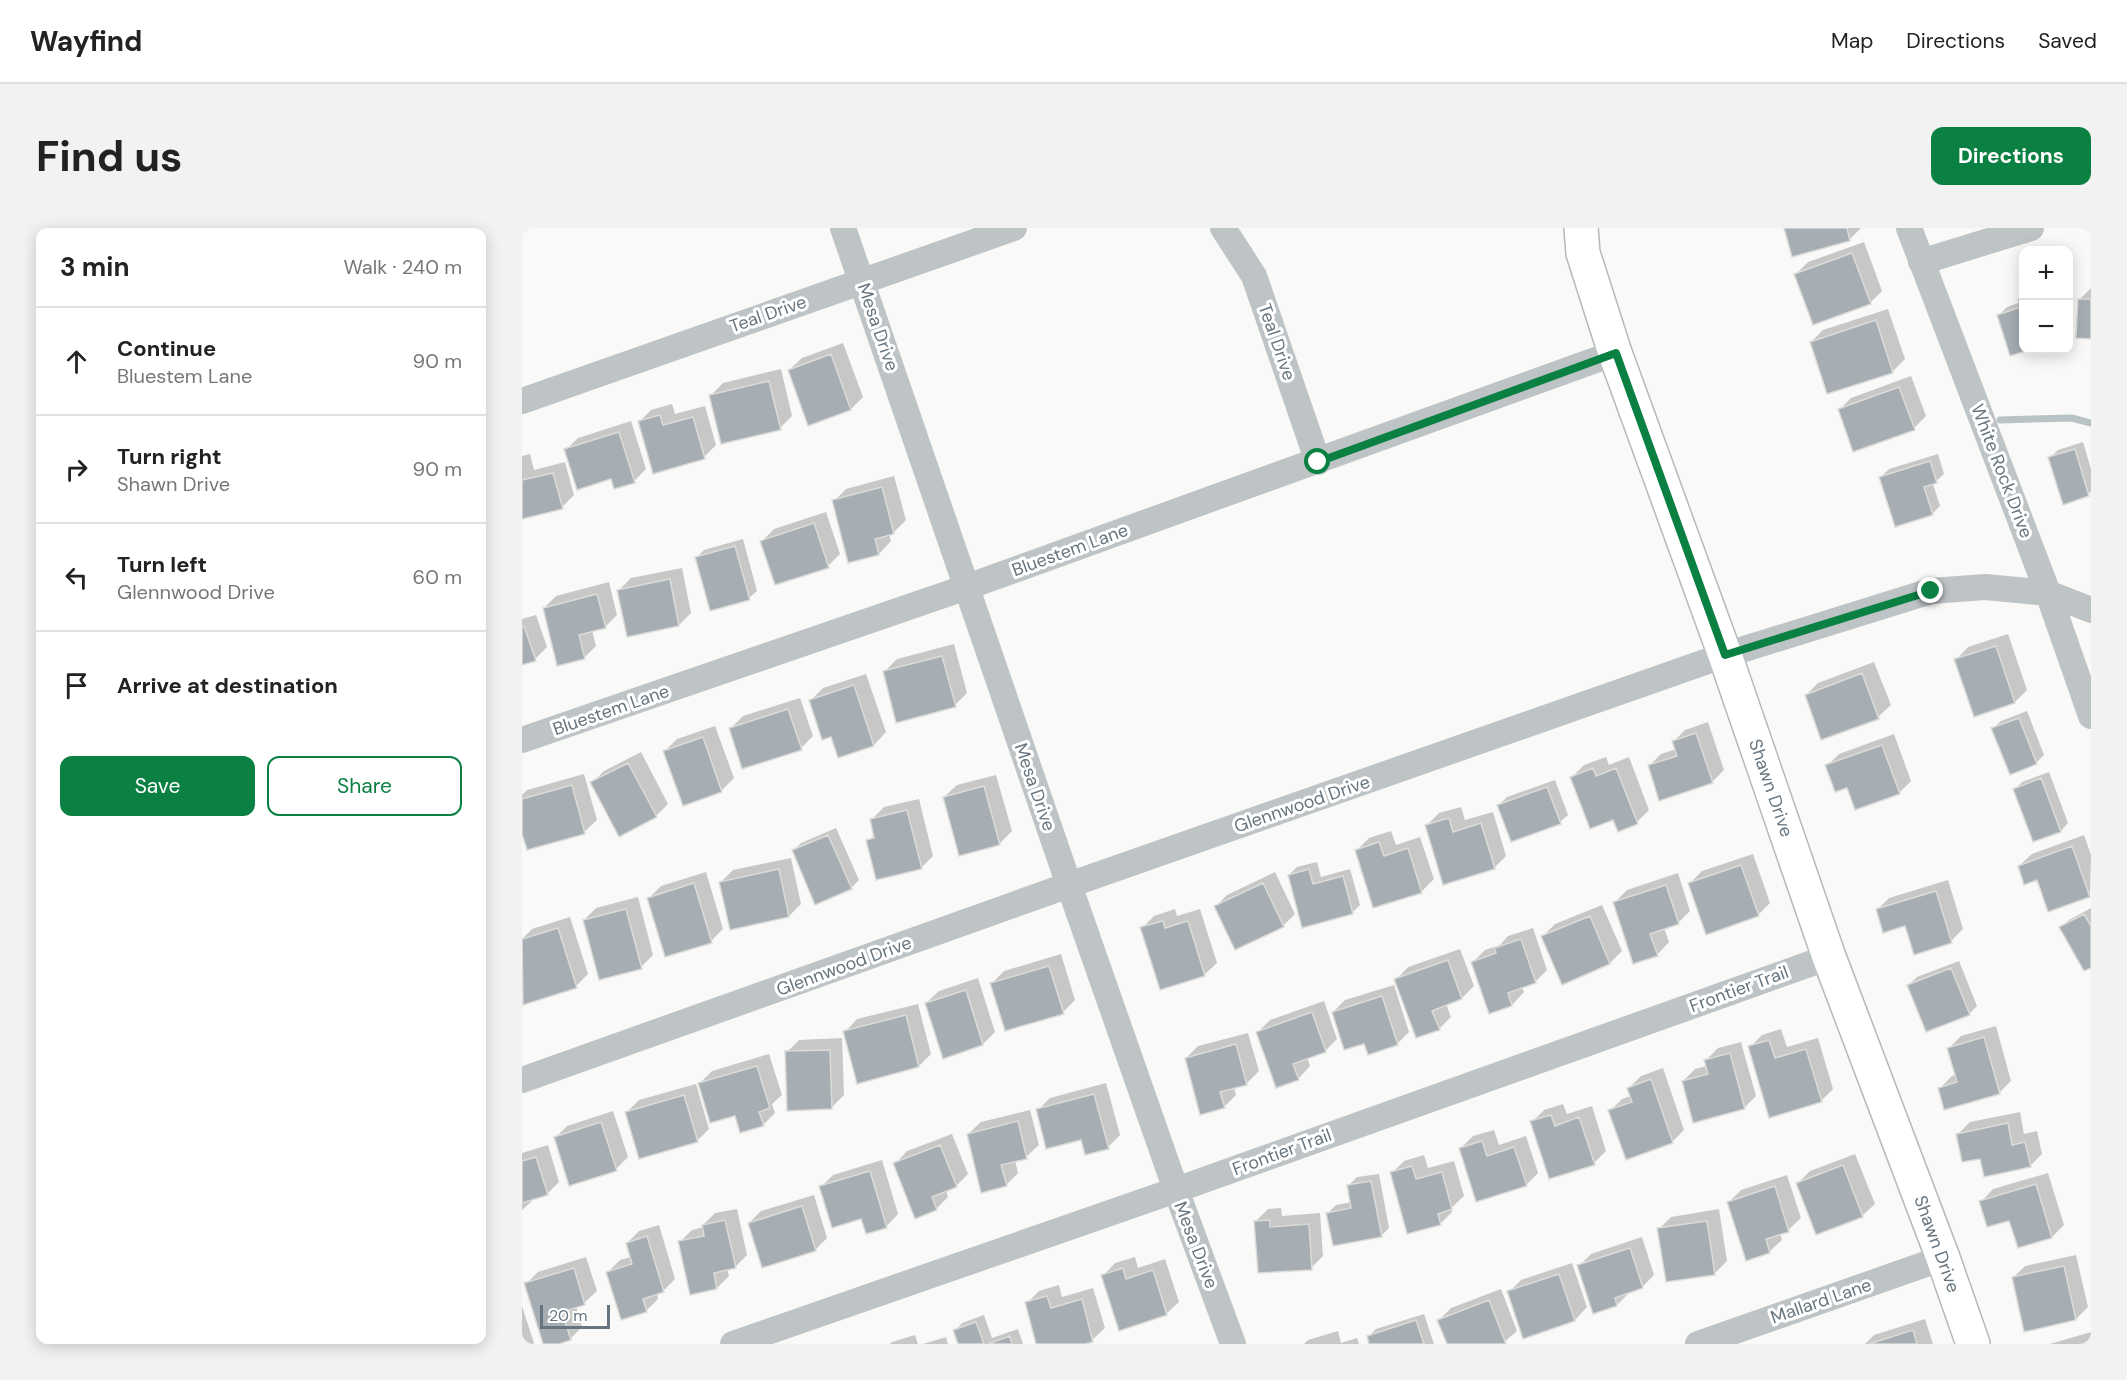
<!DOCTYPE html>
<html lang="en">
<head>
<meta charset="utf-8">
<style>
  :root { --surface:#fff; --page:#f2f2f2; --text:#222; --muted:#767676; --line:#e0e0e0; --accent:#0b8043 }
  body { margin:0; font-family:"DM Sans",sans-serif; background:var(--page); color:var(--text) }
  .controls { position:absolute; right:18px; top:18px; display:grid; overflow:hidden; border-radius:12px; box-shadow:0 3px 15px #0003 }
  .controls button { width:54px; height:54px; display:grid; place-items:center; padding:0; border:0; border-bottom:2px solid var(--line); background:var(--surface); color:var(--text); font:30px sans-serif }
  .scale { position:absolute; left:18px; bottom:15px; width:70px; box-sizing:border-box; padding-left:6px; border:3px solid #66757f; border-top:0; font-size:16px; line-height:21px; white-space:nowrap; color:#66757f; -webkit-text-stroke:4px #fff; paint-order:stroke }
  .stop { position:absolute; width:18px; height:18px; margin:-14px; border:4px solid #0b8043; border-radius:50%; background:#fff }
  .stop.end { background:#0b8043; border-color:#fff; box-shadow:0 2px 6px #0008 }
  .list { margin:0; padding:0; list-style:none }
  h2 { display:flex; justify-content:space-between; align-items:center; height:78px; margin:0; padding:0 24px; font-size:26px }
  h2 small { font-size:20px; font-weight:400; color:var(--muted) }
  .list li { display:grid; grid-template-columns:39px 1fr auto; gap:18px; align-items:center; box-sizing:border-box; height:108px; padding:0 24px; border-top:2px solid var(--line) }
  .list b { display:block; font-size:22px; white-space:nowrap }
  .list p { margin:0; font-size:20px; white-space:nowrap; color:var(--muted) }
  .list em { font-size:20px; font-style:normal; color:var(--muted) }
  .actions { display:flex; gap:12px; padding:18px 24px }
  .actions a { flex:1; padding:14px 0; border:2px solid var(--accent); border-radius:12px; text-align:center; font-size:21px; color:var(--accent) }
  .actions .main { background:var(--accent); color:#fff }
  .icon { flex:none; width:33px; height:33px; fill:none; stroke:currentColor; stroke-width:2; stroke-linecap:round; stroke-linejoin:round }
  .map { position:relative; flex:none; width:1569px; height:1116px; overflow:hidden; border-radius:12px }
  header { display:flex; align-items:center; gap:36px; box-sizing:border-box; height:84px; padding:0 30px; background:var(--surface); border-bottom:2px solid var(--line) }
  header strong { font-size:28px }
  nav { display:flex; gap:33px; margin-inline-start:auto; font-size:21px }
  .intro { display:flex; align-items:center; justify-content:space-between; box-sizing:border-box; height:144px; padding:0 36px }
  h1 { margin:0; font-size:42px }
  .button { padding:15px 27px; border-radius:12px; background:var(--accent); color:#fff; font-size:21px; font-weight:700 }
  main { display:flex; gap:36px; padding:0 36px }
  aside { flex:1; background:var(--surface); border-radius:12px; box-shadow:0 3px 15px #0003 }
  .map>svg:first-child { display:block }
  .shadow { fill:#0003 }
  .lines { fill:none; stroke-linecap:round; stroke-linejoin:round }
  .stream { stroke:#b8c3c6; stroke-width:7 }
  .building { fill:#a6aeb3; stroke:#dbdbd9; stroke-width:1.5 }
  .secondary-casing { stroke:#b3b9bd; stroke-width:36 }
  .street { stroke:#bec3c6; stroke-width:26 }
  .secondary { stroke:#fff; stroke-width:33 }
  .route { stroke:#0b8043; stroke-width:8 }
  .labels { text-anchor:middle; dominant-baseline:central; stroke-width:6; stroke-linejoin:round; paint-order:stroke }
  .street-label { font-size:18px; fill:#66757f; stroke:#fff }
</style>
</head>
<body>
<header>
<strong>Wayfind</strong>
<nav><a>Map</a><a>Directions</a><a>Saved</a></nav>
</header>
<div class="intro"><h1>Find us</h1><a class="button">Directions</a></div>
<main>
<aside>
<h2>3 min<small>Walk · 240 m</small></h2>
<ul class="list">
<li><svg class="icon" aria-label="ahead" viewBox="0 0 24 24"><path d="M12 20V5M6 11l6-6 6 6"/></svg><div><b>Continue</b><p>Bluestem Lane</p></div><em>90 m</em></li>
<li><svg class="icon" aria-label="right" viewBox="0 0 24 24"><path d="M7 20v-9h11M14 6l5 5-5 5"/></svg><div><b>Turn right</b><p>Shawn Drive</p></div><em>90 m</em></li>
<li><svg class="icon" aria-label="left" viewBox="0 0 24 24"><path d="M17 20v-9H6M10 6l-5 5 5 5"/></svg><div><b>Turn left</b><p>Glennwood Drive</p></div><em>60 m</em></li>
<li><svg class="icon" aria-label="arrive" viewBox="0 0 24 24"><path d="M6 21V4h12l-3 4 3 4H6"/></svg><div><b>Arrive at destination</b></div></li>
</ul>
<div class="actions"><a class="main">Save</a><a>Share</a></div>
</aside>
<div class="map">
<svg width="1569" height="1116" viewBox="0 0 1569 1116">
  <rect width="100%" height="100%" fill="#f9f9f7"/>
  <path class="shadow" d="M1263 0H1339L1328 11Z
    M1342 14 1360 63 1348 75 1274 46 1286 34Z
    M1569 60V109L1558 71Z
    M1502 68V122L1489 126 1477 87 1485 79 1499 74 1498 71Z
    M1366 81 1383 131 1371 143 1289 114 1301 102Z
    M321 115 341 169 329 181 267 142 280 130Z
    M259 141 270 188 258 200 189 167 201 155Z
    M1389 148 1404 188 1392 200 1317 182 1329 170Z
    M150 176 153 186 183 178 194 217 182 229 117 194 129 182Z
    M109 193 124 241 112 253 90 249 44 222 56 210Z
    M1561 214 1569 241V264L1542 275 1528 230 1536 222Z
    M8 226 12 242 43 234 52 267 40 279 0 290V228Z
    M1416 226 1422 246 1411 256 1418 278 1410 286 1359 249 1367 241Z
    M372 248 384 292 372 304 367 306 369 313 357 326 327 333 312 273 324 261Z
    M304 284 318 326 306 338 240 313 252 301Z
    M221 311 235 363 227 370 174 330 182 322Z
    M160 340 169 385 157 397 97 362 109 350Z
    M87 354 95 387 83 399 70 402 74 418 62 430 22 380 34 368Z
    M14 387 25 419 13 431 0 435V391Z
    M1486 406 1505 462 1493 474 1434 432 1446 419Z
    M432 416 445 465 433 477 362 444 375 431Z
    M1352 434 1369 477 1356 489 1300 511 1284 467 1296 455Z
    M344 446 364 504 352 517 317 528 310 507 288 473 301 460Z
    M278 470 291 508 279 520 209 500 221 488Z
    M1505 483 1522 527 1514 535 1471 500 1479 493Z
    M1186 494 1202 542 1190 554 1127 538 1139 526 1154 521 1151 514 1163 502Z
    M193 498 212 550 200 562 162 576 143 523 155 511Z
    M1372 506 1389 553 1377 565 1326 558 1305 538 1317 526Z
    M119 524 146 576 134 588 70 555 82 543Z
    M1084 529 1087 537 1107 529 1127 582 1115 594 1092 590 1050 549 1062 537Z
    M1527 544 1546 595 1539 603 1512 612 1492 562 1500 554Z
    M62 546 75 592 62 604 0 601V567L5 562Z
    M474 547 490 603 478 615 438 626 422 569 435 557Z
    M1033 552 1046 587 1038 594 977 577 985 569Z
    M397 571 411 628 399 640 346 613 353 606 349 592 362 579Z
    M939 579 943 592 971 584 984 628 972 640 905 597 917 585Z
    M314 600 337 652 329 660 272 623 279 615Z
    M869 603 874 617 898 609 912 651 900 663 852 678 835 622 847 610Z
    M1562 607 1569 627 1568 668 1516 650 1497 638 1510 626Z
    M1231 626 1248 675 1236 687 1168 655 1180 643Z
    M269 630 279 676 267 688 199 654 211 642Z
    M795 634 799 649 828 641 838 677 830 685 767 647 775 639Z
    M184 644 201 701 189 713 127 670 139 658Z
    M753 644 773 686 761 698 693 679 705 667Z
    M1156 645 1168 683 1156 695 1142 700 1147 714 1135 727 1093 674 1105 662Z
    M1426 652 1441 701 1429 713 1384 696 1355 682 1367 670Z
    M116 669 131 727 119 739 62 692 74 680Z
    M1080 677 1100 723 1088 735 1041 755 1021 708 1033 696Z
    M1569 680V738L1539 699 1547 692Z
    M653 681 655 688 678 681 695 735 682 747 620 700 632 688Z
    M48 689 66 746 54 758 2 775 0 711 10 701Z
    M1011 700 1025 742 1013 754 1000 759 1002 764 990 777 968 784 951 734 963 722 978 717 986 708Z
    M938 721 952 758 940 770 924 776 929 789 917 801 874 752 886 739Z
    M539 726 553 772 541 784 470 755 482 743Z
    M1437 733 1455 778 1447 786 1387 757 1395 749Z
    M456 750 473 804 461 816 404 775 417 763Z
    M872 757 887 804 875 816 843 814 811 784 823 772Z
    M802 773 815 811 803 823 785 829 788 838 776 851 736 804 748 792Z
    M396 776 409 826 397 838 323 804 335 791Z
    M1474 798 1489 853 1477 865 1418 860 1430 848 1434 847 1427 820 1439 808Z
    M1259 801 1265 819 1296 810 1311 861 1299 873 1228 819 1240 807Z
    M726 805 737 843 725 855 712 859 714 867 702 879 664 830 676 818Z
    M320 810 322 867 310 879 265 824 277 812Z
    M1219 814 1234 868 1222 880 1161 853 1173 841 1185 838 1184 832 1196 820Z
    M247 826 260 867 250 876 253 885 241 897 214 886 178 855 190 843Z
    M1141 840 1162 902 1150 914 1088 883 1100 871 1109 868 1107 860 1119 848Z
    M584 855 598 907 586 919 560 910 516 882 528 870Z
    M174 856 187 901 175 913 105 884 117 872Z
    M1041 876 1045 886 1070 878 1084 923 1072 935 1010 894 1022 882Z
    M508 882 517 917 504 929 493 932 496 945 484 957 446 906 459 894Z
    M91 883 106 929 94 941 33 910 45 898Z
    M1498 884 1502 906 1515 903 1520 926 1508 938 1460 929 1436 906 1448 894Z
    M972 902 977 917 1004 908 1016 945 1004 957 939 920 951 908Z
    M430 906 446 946 434 958 424 962 426 969 414 981 373 936 385 923Z
    M26 917 37 954 25 966 9 970 10 973 0 982V925Z
    M1333 926 1353 976 1340 988 1276 955 1288 943Z
    M902 927 906 940 932 933 942 968 929 980 930 984 918 996 870 945 882 933Z
    M360 932 376 986 364 999 340 989 299 959 311 947Z
    M1526 945 1542 997 1530 1009 1497 1019 1488 991 1459 974 1471 961Z
    M857 946 867 1000 859 1008 806 985 814 977 830 974 827 957 835 949Z
    M1265 947 1279 990 1266 1002 1258 1005 1260 1012 1247 1024 1207 974 1219 962Z
    M292 967 305 1010 293 1022 227 995 239 983Z
    M759 980 760 988 798 985 801 1028 789 1040 734 993 746 981Z
    M215 981 225 1027 213 1039 205 1041 207 1048 195 1060 158 1014 170 1002 182 999 181 997 193 985Z
    M1197 981 1205 1033 1193 1045 1137 1001 1149 989Z
    M137 997 153 1051 141 1063 135 1065 136 1071 124 1083 86 1044 98 1032 109 1029 105 1015 117 1003Z
    M1120 1009 1132 1047 1120 1059 1107 1065 1095 1077 1057 1038 1069 1026Z
    M1554 1027 1566 1079 1554 1091 1491 1050 1503 1038Z
    M64 1029 75 1063 62 1075 54 1078 60 1099 48 1111 32 1116H23L4 1056 16 1044Z
    M613 1029 616 1040 643 1031 657 1074 644 1086 581 1048 593 1035Z
    M1050 1035 1065 1079 1053 1092 1002 1109 987 1064 999 1052Z
    M537 1057 540 1069 571 1060 583 1100 570 1112 557 1116H516L505 1075 517 1063Z
    M979 1061 995 1103 980 1116H926L917 1092 929 1080Z
    M0 1078 12 1115 11 1116H0Z
    M902 1086 912 1116H849L846 1109 854 1101Z
    M462 1087 470 1110 496 1101 501 1116H437L433 1103 440 1095Z
    M1403 1091 1411 1116H1343L1352 1107Z
    M816 1103 819 1115 835 1110 837 1116H782L786 1112Z
    M1569 1104V1116H1528Z
    M393 1107 396 1116H368L370 1114Z
    M424 1109 426 1116H401Z"/>
  <g class="lines">
    <path class="stream" d="M1478 192 1550 190 1569 195"/>
  </g>
  <path class="building" d="M1262 0H1325L1328 13 1270 29Z
    M1330 25 1349 76 1291 97 1272 46Z
    M1502 69V122H1507L1488 128 1475 87 1499 79 1496 71Z
    M1556 71H1569V111L1554 110Z
    M1354 92 1371 145 1305 166 1288 114Z
    M309 126 329 182 286 198 266 142Z
    M247 153 259 202 199 216 187 167Z
    M1377 159 1393 202 1331 224 1316 181Z
    M138 187 141 197 171 189 183 231 131 246 116 193Z
    M97 204 113 255 92 261 89 251 55 262 42 221Z
    M1553 221 1567 268 1541 277 1526 229Z
    M1408 233 1415 255 1402 259 1411 287 1373 299 1357 249Z
    M31 245 41 281 0 291V252Z
    M360 259 372 306 353 311 357 327 326 335 310 272Z
    M292 295 307 340 253 357 238 313Z
    M213 318 228 372 188 383 173 329Z
    M148 351 157 398 105 409 95 362Z
    M75 366 84 400 57 407 63 431 35 438 21 380Z
    M0 398H2L14 433 0 437Z
    M1474 418 1493 475 1452 489 1432 431Z
    M420 428 434 479 374 495 361 443Z
    M1340 445 1357 491 1299 512 1283 467Z
    M332 457 352 518 316 530 309 509 300 512 287 472Z
    M266 481 280 522 220 541 207 500Z
    M1497 490 1515 536 1488 547 1469 500Z
    M1174 505 1191 555 1137 573 1126 537 1155 528 1150 513Z
    M181 509 200 564 161 578 141 523Z
    M1360 517 1378 566 1333 582 1325 560 1313 564 1303 537Z
    M106 535 135 589 97 609 68 554Z
    M1071 540 1074 548 1094 540 1116 596 1096 604 1091 592 1068 601 1048 549Z
    M1519 550 1539 604 1511 614 1491 561Z
    M50 557 63 606 5 622 0 606V571Z
    M462 558 478 617 437 628 421 569Z
    M1025 559 1039 596 989 614 975 577Z
    M385 582 400 641 354 652 344 612 352 610 348 591Z
    M927 590 931 604 959 595 973 641 921 657 903 597Z
    M306 607 330 661 293 677 270 622Z
    M857 614 862 628 886 620 900 665 851 680 833 622Z
    M1550 618 1568 669 1526 684 1515 652 1502 657 1496 638Z
    M1219 637 1237 688 1184 707 1166 655Z
    M257 641 267 689 208 702 197 654Z
    M787 641 791 656 821 648 831 686 780 700 766 647Z
    M172 655 190 715 143 729 125 670Z
    M741 655 762 699 713 722 692 678Z
    M1144 657 1157 696 1128 706 1136 728 1111 736 1091 674Z
    M1414 663 1430 715 1392 727 1383 698 1361 705 1354 681Z
    M104 681 120 741 77 752 61 692Z
    M1562 686 1569 698V740L1562 743 1537 699Z
    M1068 688 1088 736 1040 757 1019 708Z
    M641 693 643 700 666 693 683 748 638 762 618 699Z
    M36 700 55 760 1 777 0 711Z
    M999 711 1014 755 986 765 990 778 967 786 949 734 974 725 972 720Z
    M926 732 940 771 910 783 918 802 894 810 872 751Z
    M527 738 542 786 483 803 468 755Z
    M1429 740 1448 787 1404 804 1385 757Z
    M444 762 461 817 421 831 403 775Z
    M860 768 876 817 846 827 842 816 822 822 810 784Z
    M790 784 804 824 771 836 777 852 754 860 734 804Z
    M384 787 397 839 335 856 321 803Z
    M1462 809 1478 866 1422 882 1416 860 1435 854 1425 820Z
    M1247 812 1253 830 1284 821 1300 874 1247 890 1226 818Z
    M714 816 725 857 698 864 703 880 678 887 663 830Z
    M308 822 310 881 265 883 263 823Z
    M1208 825 1223 881 1171 895 1160 853 1186 846 1182 832Z
    M235 838 248 880 237 884 242 898 218 905 213 888 188 895 176 855Z
    M1129 851 1151 915 1104 932 1086 882 1110 874 1105 860Z
    M572 866 587 921 563 927 559 912 524 921 514 881Z
    M162 867 176 914 117 931 103 884Z
    M1029 887 1033 898 1057 889 1073 937 1027 951 1008 893Z
    M496 893 505 931 479 937 485 958 459 965 445 906Z
    M79 894 95 943 47 958 32 909Z
    M1486 895 1490 917 1503 914 1509 939 1462 949 1458 931 1440 934 1434 906Z
    M960 913 965 928 992 919 1005 958 954 974 937 920Z
    M418 917 435 959 410 969 415 982 393 991 371 935Z
    M14 929 26 967 0 975V933Z
    M1321 937 1341 989 1294 1007 1274 955Z
    M890 938 894 951 920 944 930 981 916 986 919 997 885 1006 868 944Z
    M348 943 365 1000 344 1006 339 991 310 1000 297 958Z
    M849 953 860 1009 811 1018 804 985 829 980 825 957Z
    M1514 956 1530 1010 1496 1020 1487 993 1465 999 1457 973Z
    M1253 958 1267 1004 1244 1011 1248 1025 1224 1033 1205 974Z
    M280 978 294 1023 240 1040 226 995Z
    M203 992 214 1040 192 1045 195 1061 168 1067 156 1013 182 1008 180 997Z
    M748 992V999L787 996 790 1042 736 1045 732 993Z
    M1185 993 1193 1047 1144 1054 1135 1000Z
    M125 1008 142 1064 121 1071 125 1084 99 1092 84 1044 110 1036 104 1015Z
    M1108 1020 1121 1060 1093 1070 1095 1078 1071 1086 1055 1037Z
    M1542 1038 1554 1092 1502 1104 1490 1049Z
    M52 1040 63 1077 40 1084 49 1112 37 1116H21L2 1055Z
    M601 1040 604 1051 631 1042 645 1087 597 1103 579 1047Z
    M1037 1046 1053 1093 1001 1111 985 1063Z
    M525 1068 529 1080 560 1071 571 1114 563 1116H514L503 1074Z
    M967 1072 984 1116H925L915 1092Z
    M894 1092 902 1116H847L845 1108Z
    M454 1094 462 1116H436L431 1102Z
    M1391 1102 1395 1116H1347Z
    M488 1108 490 1116H466Z"/>
  <g class="lines">
    <defs>
      <path id="secondary" d="M1059 0 1061 25 1093 125 1203 427 1307 729 1421 1030 1451 1116"/>
    </defs>
    <use href="#secondary" class="secondary-casing"/>
    <path class="street" d="M321 0 547 657 654 962 711 1116
      M701 0 732 48 796 234
      M1387 0 1526 365 1569 488
      M1399 34 1509 0
      M0 173 492 0
      M0 512 445 359 1093 125
      M0 852 547 657 1203 427 1409 363 1463 359 1526 365 1569 382
      M211 1116 654 962 1307 729
      M1176 1116 1421 1030"/>
    <use href="#secondary" class="secondary"/>
  </g>
  <g class="lines">
    <path class="route" d="M796 234 1094 125 1203 427 1409 363"/>
  </g>
  <g class="labels">
    <g class="street-label">
      <text transform="translate(246 86) rotate(-19)">Teal Drive</text>
      <text transform="translate(356 99) rotate(71)">Mesa Drive</text>
      <text transform="translate(755 114) rotate(71)">Teal Drive</text>
      <text transform="translate(1480 243) rotate(69)">White Rock Drive</text>
      <text transform="translate(548 322) rotate(-20)">Bluestem Lane</text>
      <text transform="translate(89 482) rotate(-19)">Bluestem Lane</text>
      <text transform="translate(513 559) rotate(71)">Mesa Drive</text>
      <text transform="translate(1249 560) rotate(71)">Shawn Drive</text>
      <text transform="translate(780 576) rotate(-19)">Glennwood Drive</text>
      <text transform="translate(322 738) rotate(-20)">Glennwood Drive</text>
      <text transform="translate(1217 761) rotate(-20)">Frontier Trail</text>
      <text transform="translate(760 924) rotate(-20)">Frontier Trail</text>
      <text transform="translate(1415 1016) rotate(70)">Shawn Drive</text>
      <text transform="translate(674 1017) rotate(69)">Mesa Drive</text>
      <text transform="translate(1299 1073) rotate(-19)">Mallard Lane</text>
    </g>
  </g>
</svg>
<div class="controls">
<button>+</button>
<button>−</button>
</div>
<div class="scale">20 m</div>
<div class="stop" style="left:796px;top:234px"></div>
<div class="stop end" style="left:1409px;top:363px"></div>
</div>
</main>
</body>
</html>
